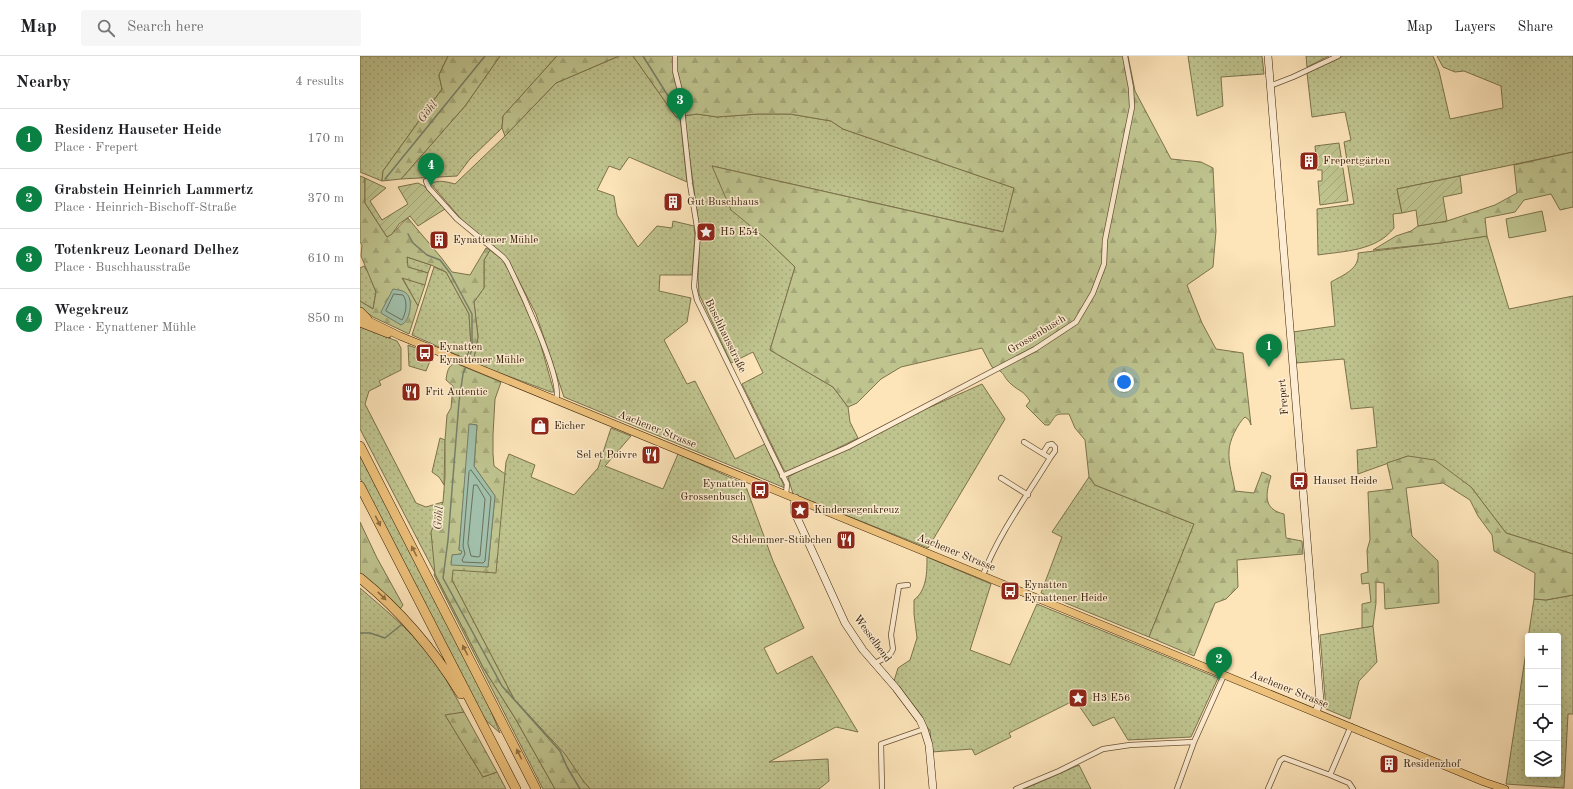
<!DOCTYPE html>
<html lang="en">
<head>
<meta charset="utf-8">
<style>
  :root { --surface:#fff; --page:#f6f6f6; --text:#202124; --muted:#757577; --line:#e0e0e0; --accent:#0b8043 }
  body { margin:0; font-family:"Old Standard TT",serif; background:var(--page); color:var(--text) }
  .controls { position:absolute; right:12px; bottom:12px; display:grid; overflow:hidden; border-radius:4px; box-shadow:0 2px 10px #0003 }
  .controls button { width:36px; height:36px; display:grid; place-items:center; padding:0; border:0; border-bottom:1px solid var(--line); background:var(--surface); color:var(--text); font:20px sans-serif }
  .you { position:absolute; left:764px; top:326px; width:14px; height:14px; margin:-10px; border:3px solid #fff; border-radius:50%; background:#1a73e8; box-shadow:0 0 0 6px #1a73e833 }
  .badge { display:grid; place-items:center; width:26px; height:26px; border-radius:50%; background:var(--accent); color:#fff; font-size:13px; font-weight:700 }
  .pin { position:absolute; translate:-50% -33px; filter:drop-shadow(0 1px 2px #0008) }
  .pin::after { content:''; position:absolute; top:21px; width:14px; height:12px; background:inherit; clip-path:polygon(0 0,100% 0,50% 100%) }
  .list { margin:0; padding:0; list-style:none }
  h2 { display:flex; justify-content:space-between; align-items:center; height:52px; margin:0; padding:0 16px; font-size:17px }
  h2 small { font-size:13px; font-weight:400; color:var(--muted) }
  .list li { display:grid; grid-template-columns:26px 1fr auto; gap:12px; align-items:center; box-sizing:border-box; height:60px; padding:0 16px; border-top:1px solid var(--line) }
  .list b { display:block; font-size:15px; white-space:nowrap }
  .list p { margin:0; font-size:13px; white-space:nowrap; color:var(--muted) }
  .list em { font-size:13px; font-style:normal; color:var(--muted) }
  .icon { flex:none; width:22px; height:22px; fill:none; stroke:currentColor; stroke-width:2; stroke-linecap:round; stroke-linejoin:round }
  .map { position:relative; flex:none; width:1213px; height:733px; overflow:hidden }
  header { display:flex; align-items:center; gap:24px; box-sizing:border-box; height:56px; padding:0 20px; background:var(--surface); border-bottom:1px solid var(--line) }
  header strong { font-size:19px }
  nav { display:flex; gap:22px; margin-inline-start:auto; font-size:14px }
  .search { width:280px; height:36px; background:var(--page); display:flex; align-items:center; gap:10px; box-sizing:border-box; padding:0 14px; border-radius:4px; color:var(--muted); font-size:15px }
  main { display:flex }
  aside { flex:1; background:var(--surface) }
  .map>svg:first-child { display:block }
  .grass { fill:url(#grass-dots); stroke:#7c724c; fill-rule:evenodd }
  .forest { fill:url(#forest-firs); stroke:#7c724c; fill-rule:evenodd }
  .garden { fill:url(#garden-furrows); stroke:#7c724c }
  .pitch { fill:#bfc48f; stroke:#7c724c }
  .water { fill:#a1bfaa; stroke:#777f69 }
  .lines { fill:none; stroke-linecap:round; stroke-linejoin:round }
  .shore { stroke:#6c7059; stroke-width:1 }
  .stream { stroke:#777f69; stroke-width:1.5 }
  .street-casing { stroke:#695134; stroke-width:6 }
  .secondary-casing { stroke:#382008; stroke-width:8 }
  .primary-casing { stroke:#382008; stroke-width:8 }
  .highway-casing { stroke:#382008; stroke-width:10 }
  .street { stroke:#feedd2; stroke-width:4.5 }
  .secondary { stroke:#feedd2; stroke-width:7 }
  .primary { stroke:#eec27c; stroke-width:7 }
  .highway { stroke:#eec27c; stroke-width:9 }
  .oneway { fill:#937142 }
  .labels { text-anchor:middle; dominant-baseline:central; stroke-width:3; stroke-linejoin:round; paint-order:stroke }
  .poi-label { font-size:11px; fill:#382008; stroke:#feedd2; text-anchor:start }
  .street-label { font-size:11px; fill:#382008; stroke:#feedd2 }
  .water-label { font-size:12px; font-style:italic; fill:#585039; stroke:#feedd2 }
</style>
</head>
<body>
<header>
<strong>Map</strong>
<div class="search"><svg class="icon" aria-label="search" viewBox="0 0 24 24"><circle cx="10" cy="10" r="6"/><path d="M15 15l6 6"/></svg>Search here</div>
<nav><a>Map</a><a>Layers</a><a>Share</a></nav>
</header>
<main>
<aside>
<h2>Nearby<small>4 results</small></h2>
<ul class="list">
<li><span class="badge">1</span><div><b>Residenz Hauseter Heide</b><p>Place · Frepert</p></div><em>170 m</em></li>
<li><span class="badge">2</span><div><b>Grabstein Heinrich Lammertz</b><p>Place · Heinrich-Bischoff-Straße</p></div><em>370 m</em></li>
<li><span class="badge">3</span><div><b>Totenkreuz Leonard Delhez</b><p>Place · Buschhausstraße</p></div><em>610 m</em></li>
<li><span class="badge">4</span><div><b>Wegekreuz</b><p>Place · Eynattener Mühle</p></div><em>850 m</em></li>
</ul>
</aside>
<div class="map">
<svg width="1213" height="733" viewBox="0 0 1213 733">
  <defs>
    <pattern id="grass-dots" width="8" height="8" patternUnits="userSpaceOnUse"><rect width="8" height="8" fill="#bfc48f"/><path d="M2 2h.1M6 6h.1" fill="none" stroke="#a5a87a" stroke-width="1.8" stroke-linecap="round"/></pattern>
    <pattern id="forest-firs" width="22" height="20" patternUnits="userSpaceOnUse"><rect width="22" height="20" fill="#bfc48f"/><path d="M5 1l3.5 6h-7zM16 11l3.5 6h-7z" fill="#a5a87a"/></pattern>
    <pattern id="garden-furrows" width="10" height="10" patternUnits="userSpaceOnUse"><rect width="10" height="10" fill="#bfc48f"/><path d="M-1 1l2-2M0 10L10 0M9 11l2-2" fill="none" stroke="#a5a87a"/></pattern>
  </defs>
  <rect width="100%" height="100%" fill="#fde4b9"/>
  <filter id="stains"><feTurbulence type="fractalNoise" baseFrequency=".005" numOctaves="4"/><feColorMatrix values="0 0 0 0 .2 0 0 0 0 .09 0 0 0 0 .02 0 0 0 .5 -.17"/></filter>
  <radialGradient id="worn" r=".72"><stop offset=".6" stop-color="#630" stop-opacity="0"/><stop offset="1" stop-color="#630" stop-opacity=".3"/></radialGradient>
  <path class="grass" d="M0 0H88L79 19 82 33 23 115 22 125 0 116Z
    M140 0H197L143 60 142 72 110 103 97 120 41 123 105 50Z
    M259 0H273L316 61 320 60 327 126 269 101 260 114 249 110 237 134 254 140 257 159 278 191 297 170 312 172 313 165 334 170 335 180 332 219H300L299 235 331 242 327 266 304 284 327 328 335 325 375 403 405 388 425 432 204 341 176 258 147 202 108 171 71 128C78 123 87 126 95 128L143 82 196 27Z
    M828 0H902L904 18 861 21 863 50 837 60Z
    M946 0H969L947 11Z
    M983 0H1073L1079 15 1090 63 1143 52 1141 30 1104 15 1095 16 1083 11 1077 0H1213V96L1037 133 1042 157 1033 158 1034 172C1016 195 985 195 958 199L957 153 994 148 984 86 991 84 985 56 952 61 947 17Z
    M337 58 357 61 398 58H430L471 65 483 73 654 132 644 176 352 110 405 182 435 211 410 294 473 331 488 351 490 366 498 382 428 417 424 414 382 328 403 317 393 296 371 307 339 238 338 221 340 178 324 60Z
    M1127 180 1149 253 1213 240V498L1146 477 1111 431 1048 400 998 418 997 394 1017 391 1013 351 991 353 984 303 936 307 933 276 975 270 971 226C983 219 1000 213 998 197L1081 187Z
    M130 194 142 203 150 217 178 279 194 336H191L113 307 118 281 114 246 124 232V204Z
    M47 201 71 209 68 217 47 211Z
    M4 210 9 218 16 236 13 253 0 245V212Z
    M74 211 86 216 109 258 111 290 106 303 52 279Z
    M42 221 65 229 58 250Z
    M0 271 37 285 41 292V314L19 325 21 329 9 335 5 348 56 447 66 451 83 446 75 518 124 613 155 662 195 733H183L74 519 75 517 0 373Z
    M48 289 66 296 70 305 66 315 49 310Z
    M622 328 645 363 568 492 433 438 428 421 498 383Z
    M251 372 271 380 245 410 303 433 318 398 385 428 413 505 444 572 404 592 417 618 452 600 498 676 476 671 409 706 468 703 469 725 459 733H230L154 643 92 524V514L141 455 146 406 149 398 175 409 171 421 214 439 238 412Z
    M80 382 85 384 84 429 79 421 72 416Z
    M0 398 128 648 140 677 122 661 0 422Z
    M729 421 735 429 834 468 789 581 681 537 702 481 692 476Z
    M567 501 631 528 610 594 650 609 677 548 858 622 831 681 768 684 754 661 733 670 715 644 649 677 651 681 615 699 612 693 572 696 570 675 534 625 538 612 550 604 557 582 554 558V544C567 534 567 516 567 501Z
    M0 532C23 552 48 572 67 596 82 614 93 636 104 656L86 660 123 721 137 716 146 733H0Z
    M1213 539V658H1208L1204 732 1146 728 1174 543 1186 544ZM1168 580H1198V718H1168Z
    M1013 570 1017 606 999 625 990 663 966 653 960 579Z
    M719 709 731 733H664Z"/>
  <path class="forest" d="M88 0H140L105 50 41 123 22 125 23 115 82 33 79 19Z
    M197 0H259L196 27 145 80 142 72 143 60Z
    M273 0H768L775 35 811 103 841 106 853 112 856 175 853 211 827 229 842 267 856 293 883 297 891 369 889 364 885 361C878 367 869 385 869 395 868 407 873 422 875 435L894 437 902 416 911 420C906 437 902 453 924 458L926 482 942 485 943 498 877 504 878 531 866 543 855 547 834 600 789 581 834 468 735 429 729 421 725 384 715 372 709 358C694 358 697 358 689 369H685L666 350 670 345C663 334 660 336 651 328 641 319 647 317 632 311L622 292 541 311 521 323 497 347 488 351 473 331 410 294 435 211 405 182 371 154 352 110 643 176 654 132 483 73 471 65 430 58H398L357 61 337 58 316 61Z
    M1213 96V151L1200 154 1191 138 1164 144 1155 156 1125 162 1127 180 1081 187 1013 194 1036 180 1051 175 1058 170 1087 165 1135 149 1157 137 1154 109Z
    M0 120 5 122V147L27 181C36 176 40 168 48 162 62 180 79 197 92 216L110 219 126 192 130 194 124 204V232L114 246 118 281 113 307 106 303 111 290 109 258 86 216 71 209 47 201 48 211 68 217 65 229 42 222 58 250 49 278 13 261 0 252V245L13 253 16 236 1 200 2 189 0 186Z
    M95 307 141 326 135 343 133 379V398L134 410 145 418 136 517 93 514 92 524 154 643 205 698 224 726 230 733H195L155 662 124 613 75 518 71 476 83 446 85 421V384L87 359 91 352 93 330 86 324C87 316 88 310 95 307ZM110 368 117 369 114 410 135 440 128 511 92 499 101 498 102 495 99 494Z
    M1048 400 1075 404 1111 431 1146 477 1213 498V539L1186 544 1174 543 1175 517 1134 495 1132 479 1118 460 1110 444 1083 427 1046 432 1052 480 1078 505 1079 547 1025 553 1024 527 1016 526V547L1013 570 1002 572V548L1011 546 1009 527 1002 528 1001 518 1008 516 1007 494 1010 484 1008 436 1033 433 1027 407Z
    M0 466 17 502 43 549 40 553 0 518Z
    M104 656 137 716 123 721 85 659Z"/>
  <path class="garden" d="M979 87 988 145 960 149 958 125H962V114H957L955 90Z
    M1100 120 1102 137 1083 141 1087 165 1058 170 1056 154 1042 157 1037 133Z
    M5 122 26 132 10 145 22 164 48 148 38 131 58 127 64 130 85 153 58 170 50 160 39 168 32 178 27 181 5 147Z"/>
  <path class="pitch" d="M1182 155 1186 175 1149 182 1146 163Z"/>
  <path class="water" d="M33 233C37 234 43 234 46 237 54 243 50 266 41 269L21 257V256Z
    M109 368 117 369 114 410 135 440 128 511 91 509 92 499 101 498 102 495 99 494Z"/>
  <g class="lines">
    <path class="shore" d="M34 238 43 239C48 246 46 257 42 264L26 255Z
      M111 414 131 441 125 505 123 507 103 506 102 504 105 498 103 490 109 416Z
      M114 429H117L125 443 120 500 118 501 111 500 108 488Z"/>
    <path class="stream" d="M283 0 315 51
      M25 123 125 0
      M48 178 53 187 67 199 80 204 90 217 112 258V293L108 305
      M106 310 103 318 99 346 88 484 83 522 142 630 200 695 207 711 220 733
      M0 577H10L25 582 41 569"/>
    <defs>
      <path id="street" d="M315 0V15L320 35 330 128 338 177 334 231 337 244 427 428 426 438
        M910 30 933 21 978 0
        M66 125 69 132 97 163 143 201 147 206C158 228 204 325 196 344
        M683 397 688 389 692 388 695 391V395L690 402
        M422 420 488 391 675 293 716 266 733 237 744 208 745 184 772 51 771 32 765 0
        M641 422 668 439
        M623 519C639 477 667 440 690 402L664 386
        M515 607 525 602 531 597 533 593 531 579 539 530 548 529
        M970 719 991 670
        M522 733 521 688 564 673
        M656 733 699 715 743 693 770 689 834 686
        M817 733 834 686 864 619
        M908 733 920 705 924 702 970 719 989 727 993 733"/>
      <path id="secondary" d="M908 0 960 645 956 656
        M435 442 434 455 485 567 503 594 536 632 560 664 564 673 569 689 573 733"/>
      <path id="primary" d="M3 262 40 280 67 291 1124 726 1145 733
        M0 267 28 278"/>
      <path id="highway" d="M0 256 7 263
        M0 390 176 733
        M0 430 156 733
        M0 522C41 555 73 593 101 638"/>
    </defs>
    <use href="#street" class="street-casing"/>
    <use href="#secondary" class="secondary-casing"/>
    <use href="#primary" class="primary-casing"/>
    <use href="#highway" class="highway-casing"/>
    <use href="#street" class="street"/>
    <use href="#secondary" class="secondary"/>
    <use href="#primary" class="primary"/>
    <use href="#highway" class="highway"/>
  </g>
  <defs><path id="oneway-solid" d="M-6-.8H1V-3.2L6.5 0L1 3.2V.8H-6Z"/></defs>
  <g class="oneway">
    <use href="#oneway-solid" transform="translate(18 465) rotate(63)"/>
    <use href="#oneway-solid" transform="translate(54 495) rotate(-117)"/>
    <use href="#oneway-solid" transform="translate(22 540) rotate(44)"/>
    <use href="#oneway-solid" transform="translate(105 594) rotate(-117)"/>
    <use href="#oneway-solid" transform="translate(159 698) rotate(-117)"/>
  </g>
  <defs>
    <symbol id="building-square" viewBox="-11 -11 22 22"><rect x="-9" y="-9" width="18" height="18" rx="4" fill="#8f2418" stroke="#feedd2"/><path d="M-4-6H4V6H1V3H-1V6H-4ZM-2.5-4.3h1.7v1.8h-1.7ZM.8-4.3h1.7v1.8H.8ZM-2.5-1h1.7V.8h-1.7ZM.8-1h1.7V.8H.8Z" fill="#fff"/></symbol>
    <symbol id="sight-square" viewBox="-11 -11 22 22"><rect x="-9" y="-9" width="18" height="18" rx="4" fill="#8f2418" stroke="#feedd2"/><path d="M0-6L1.8-2.2L6-1.7L2.9 1.2L3.7 5.4L0 3.3L-3.7 5.4L-2.9 1.2L-6-1.7L-1.8-2.2Z" fill="#fff"/></symbol>
    <symbol id="bus-square" viewBox="-11 -11 22 22"><rect x="-9" y="-9" width="18" height="18" rx="4" fill="#8f2418" stroke="#feedd2"/><path d="M-5-6H5V4H4V6H2V4H-2V6H-4V4H-5ZM-3.5-4V0h7V-4ZM-3.5 1.2v1.5H-2V1.2ZM2 1.2v1.5H3.5V1.2Z" fill="#fff"/></symbol>
    <symbol id="restaurant-square" viewBox="-11 -11 22 22"><rect x="-9" y="-9" width="18" height="18" rx="4" fill="#8f2418" stroke="#feedd2"/><path d="M-5-6h1v4h1v-4h1v4h1v-4h1v5L-1.5 .5V6h-2V.5L-5-1ZM5-6V6H3V1.5H1.5Q1.5-4 5-6Z" fill="#fff"/></symbol>
    <symbol id="shop-square" viewBox="-11 -11 22 22"><rect x="-9" y="-9" width="18" height="18" rx="4" fill="#8f2418" stroke="#feedd2"/><path d="M-5-2.5h2.3a2.7 3.5 0 0 1 5.4 0H5L5.5 6h-11ZM-1.5-2.5h3a1.5 2.3 0 0 0-3 0Z" fill="#fff"/></symbol>
  </defs>
  <g fill-rule="evenodd">
    <use href="#building-square" x="938" y="94" width="22" height="22"/>
    <use href="#building-square" x="302" y="135" width="22" height="22"/>
    <use href="#sight-square" x="335" y="165" width="22" height="22"/>
    <use href="#building-square" x="68" y="173" width="22" height="22"/>
    <use href="#bus-square" x="54" y="286" width="22" height="22"/>
    <use href="#restaurant-square" x="40" y="325" width="22" height="22"/>
    <use href="#shop-square" x="169" y="359" width="22" height="22"/>
    <use href="#restaurant-square" x="280" y="388" width="22" height="22"/>
    <use href="#bus-square" x="928" y="414" width="22" height="22"/>
    <use href="#bus-square" x="389" y="423" width="22" height="22"/>
    <use href="#sight-square" x="429" y="443" width="22" height="22"/>
    <use href="#restaurant-square" x="475" y="473" width="22" height="22"/>
    <use href="#bus-square" x="639" y="524" width="22" height="22"/>
    <use href="#sight-square" x="707" y="631" width="22" height="22"/>
    <use href="#building-square" x="1018" y="697" width="22" height="22"/>
  </g>
  <g class="labels">
    <g class="poi-label">
      <text x="963" y="105">Frepertgärten</text>
      <text x="327" y="146">Gut Buschhaus</text>
      <text x="360" y="176">H5 E54</text>
      <text x="93" y="184">Eynattener Mühle</text>
      <text x="79" y="291">Eynatten<tspan x="79" dy="13">Eynattener Mühle</tspan></text>
      <text x="65" y="336">Frit Autentic</text>
      <text x="194" y="370">Eicher</text>
      <text x="277" y="399" text-anchor="end">Sel et Poivre</text>
      <text x="953" y="425">Hauset Heide</text>
      <text x="386" y="428" text-anchor="end">Eynatten<tspan x="386" dy="13">Grossenbusch</tspan></text>
      <text x="454" y="454">Kindersegenkreuz</text>
      <text x="472" y="484" text-anchor="end">Schlemmer-Stübchen</text>
      <text x="664" y="529">Eynatten<tspan x="664" dy="13">Eynattener Heide</tspan></text>
      <text x="732" y="642">H3 E56</text>
      <text x="1043" y="708">Residenzhof</text>
    </g>
    <g class="street-label">
      <text transform="translate(677 279) rotate(-31)">Grossenbusch</text>
      <text transform="translate(365 280) rotate(64)">Buschhausstraße</text>
      <text transform="translate(924 341) rotate(-95)">Frepert</text>
      <text transform="translate(297 374) rotate(22)">Aachener Strasse</text>
      <text transform="translate(596 497) rotate(22)">Aachener Strasse</text>
      <text transform="translate(512 583) rotate(54)">Wesselbend</text>
      <text transform="translate(929 634) rotate(22)">Aachener Strasse</text>
    </g>
    <g class="water-label">
      <text transform="translate(68 56) rotate(-51)">Göhl</text>
      <text transform="translate(79 462) rotate(-85)">Göhl</text>
    </g>
  </g>
  <rect width="100%" height="100%" filter="url(#stains)"/>
  <rect width="100%" height="100%" fill="url(#worn)"/>
</svg>
<div class="controls">
<button>+</button>
<button>−</button>
<button><svg class="icon" aria-label="locate" viewBox="0 0 24 24"><circle cx="12" cy="12" r="6"/><path d="M12 2v4M12 18v4M2 12h4M18 12h4"/></svg></button>
<button><svg class="icon" aria-label="layers" viewBox="0 0 24 24"><path d="M12 4l9 5-9 5-9-5zM3 14l9 5 9-5"/></svg></button>
</div>
<div class="you"></div>
<div class="pin badge" style="left:909px;top:311px">1</div>
<div class="pin badge" style="left:859px;top:624px">2</div>
<div class="pin badge" style="left:320px;top:65px">3</div>
<div class="pin badge" style="left:71px;top:130px">4</div>
</div>
</main>
</body>
</html>
